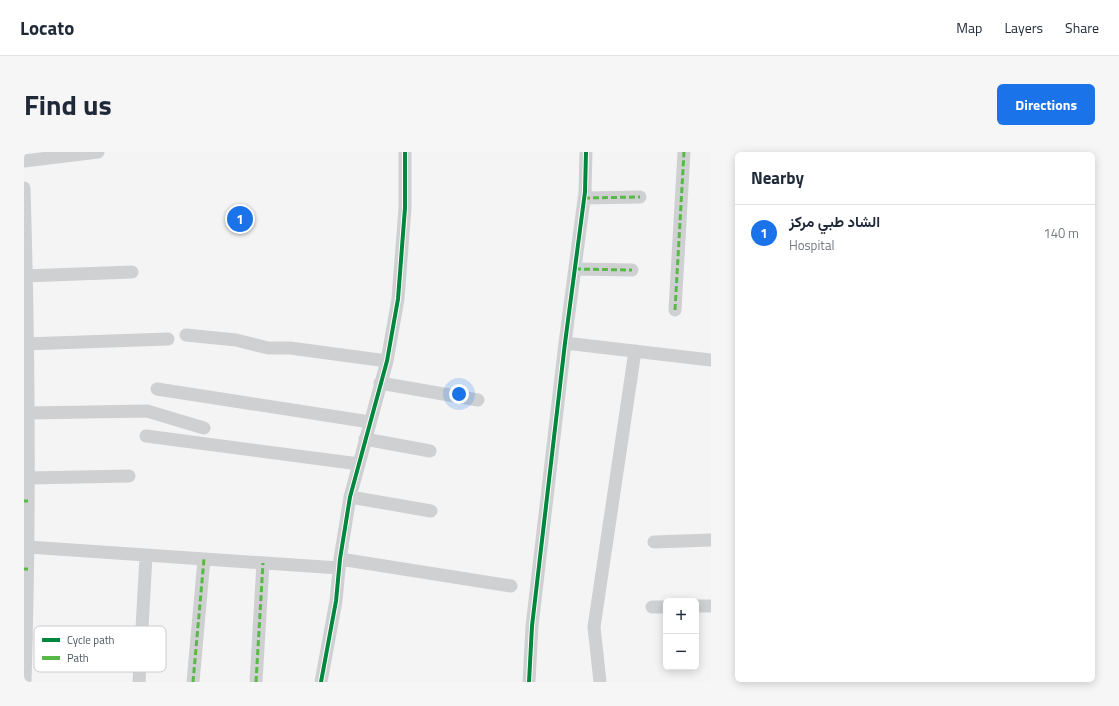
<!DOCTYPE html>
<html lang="en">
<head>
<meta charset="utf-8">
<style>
  :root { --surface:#fff; --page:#f6f6f7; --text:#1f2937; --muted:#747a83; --line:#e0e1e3; --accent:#1a73e8 }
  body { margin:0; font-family:"Titillium Web",Vazirmatn,sans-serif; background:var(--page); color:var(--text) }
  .controls { position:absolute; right:12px; bottom:12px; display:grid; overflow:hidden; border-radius:6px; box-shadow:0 2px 10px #0003 }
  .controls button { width:36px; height:36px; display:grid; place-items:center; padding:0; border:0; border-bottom:1px solid var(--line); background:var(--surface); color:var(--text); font:20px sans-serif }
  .you { position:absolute; left:435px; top:242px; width:14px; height:14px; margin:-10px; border:3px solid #fff; border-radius:50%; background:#1a73e8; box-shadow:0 0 0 6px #1a73e833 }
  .badge { display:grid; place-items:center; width:26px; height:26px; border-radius:50%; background:var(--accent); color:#fff; font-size:13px; font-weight:700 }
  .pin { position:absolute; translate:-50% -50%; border:2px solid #fff; box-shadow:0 1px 4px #0006 }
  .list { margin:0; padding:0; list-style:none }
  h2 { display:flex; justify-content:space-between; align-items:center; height:52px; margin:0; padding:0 16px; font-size:17px }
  h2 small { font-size:13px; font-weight:400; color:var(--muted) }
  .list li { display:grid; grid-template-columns:26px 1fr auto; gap:12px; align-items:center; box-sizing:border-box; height:56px; padding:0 16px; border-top:1px solid var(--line) }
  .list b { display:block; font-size:15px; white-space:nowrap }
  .list p { margin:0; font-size:13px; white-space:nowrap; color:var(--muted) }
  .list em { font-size:13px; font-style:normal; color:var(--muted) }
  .map { position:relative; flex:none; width:687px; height:530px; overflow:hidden; border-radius:6px }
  header { display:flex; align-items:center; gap:24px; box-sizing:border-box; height:56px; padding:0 20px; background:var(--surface); border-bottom:1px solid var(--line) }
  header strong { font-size:19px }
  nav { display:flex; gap:22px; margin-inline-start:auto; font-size:14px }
  .intro { display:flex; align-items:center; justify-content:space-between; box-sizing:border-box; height:96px; padding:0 24px }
  h1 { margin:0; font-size:28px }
  .button { padding:10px 18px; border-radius:6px; background:var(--accent); color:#fff; font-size:14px; font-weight:700 }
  main { display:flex; gap:24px; padding:0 24px }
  aside { flex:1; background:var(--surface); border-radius:6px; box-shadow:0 2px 10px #0003 }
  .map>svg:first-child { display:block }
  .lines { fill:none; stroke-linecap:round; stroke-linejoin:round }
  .minor { stroke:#ced0d2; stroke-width:13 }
  .quiet { stroke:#58b947; stroke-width:3; stroke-dasharray:6 3; stroke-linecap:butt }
  .cycleway-casing { stroke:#fff; stroke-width:6 }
  .cycleway { stroke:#00873e; stroke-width:4 }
  .key { fill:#fff; stroke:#c9ccd0; stroke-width:1 }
  .key-label { font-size:11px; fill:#4a5661 }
</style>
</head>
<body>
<header>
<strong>Locato</strong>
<nav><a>Map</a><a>Layers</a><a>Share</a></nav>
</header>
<div class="intro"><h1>Find us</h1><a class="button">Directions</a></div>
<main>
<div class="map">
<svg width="687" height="530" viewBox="0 0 687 530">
  <rect width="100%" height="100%" fill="#f4f4f4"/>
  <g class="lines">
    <path class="minor" d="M0 9 74 0
      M0 36C5 201 6 365 1 530
      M560 46 616 45
      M551 117 608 118
      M0 124 108 120
      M651 158 660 0
      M162 183 212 188 244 196H266L363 209
      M541 191 687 208
      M0 192 144 187
      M356 231 454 248
      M133 237 346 270
      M4 261 123 259 180 276
      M122 284 335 312
      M341 287 406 299
      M5 326 105 324
      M326 345 407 359
      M630 390 687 388
      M4 395 315 416
      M316 407 487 434
      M672 454H687
      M628 455H642
      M115 530 122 404
      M169 530 180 407
      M232 530 239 411
      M297 530 312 449 316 407 326 345 363 209 374 147 381 56V0
      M505 530 508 474 541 191 561 40 562 0
      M576 530 570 475 611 199"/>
    <path class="quiet" d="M560 46 616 45
      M551 117 608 118
      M651 158 660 0
      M0 349H4
      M0 417H4
      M169 530 180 407
      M232 530 239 411"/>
    <defs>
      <path id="cycleway" d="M297 530 312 449 316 407 326 345 363 209 374 147 381 56V0
        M505 530 508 474 541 191 561 40 562 0"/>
    </defs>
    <use href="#cycleway" class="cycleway-casing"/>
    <use href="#cycleway" class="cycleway"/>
  </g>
  <rect x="10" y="474" width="132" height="46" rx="6" class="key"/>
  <rect x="18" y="486" width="18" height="4" fill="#00873e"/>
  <rect x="18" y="504" width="18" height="4" fill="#58b947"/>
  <g class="key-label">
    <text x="43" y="492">Cycle path</text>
    <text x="43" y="510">Path</text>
  </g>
</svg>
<div class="controls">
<button>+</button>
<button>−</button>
</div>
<div class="you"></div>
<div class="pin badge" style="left:216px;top:67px">1</div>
</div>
<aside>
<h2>Nearby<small></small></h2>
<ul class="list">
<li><span class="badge">1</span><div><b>الشاد طبي مرکز</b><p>Hospital</p></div><em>140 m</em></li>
</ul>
</aside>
</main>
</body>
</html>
